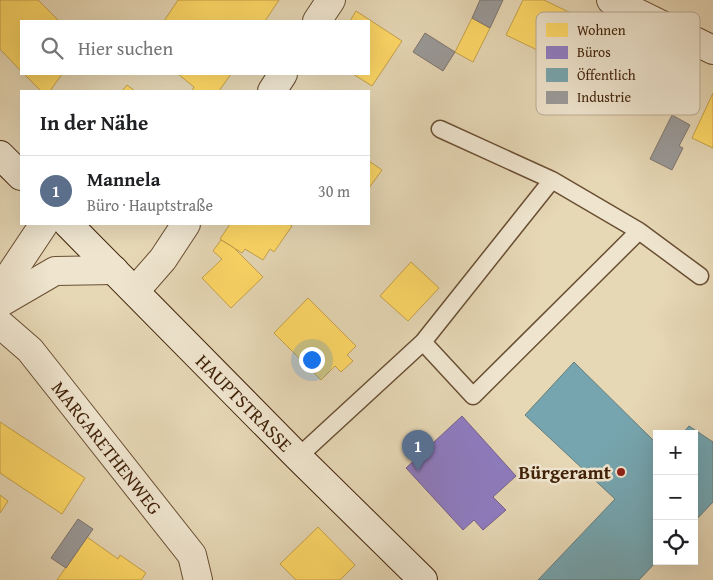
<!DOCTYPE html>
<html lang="de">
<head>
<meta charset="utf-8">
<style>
  :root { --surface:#fff; --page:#f6f6f6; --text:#202124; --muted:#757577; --line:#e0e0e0; --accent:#8f2418 }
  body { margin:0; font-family:"Gentium Book Plus",serif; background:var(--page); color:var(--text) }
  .controls { position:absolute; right:15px; bottom:15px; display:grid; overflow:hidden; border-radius:0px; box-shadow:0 5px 20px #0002 }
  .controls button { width:45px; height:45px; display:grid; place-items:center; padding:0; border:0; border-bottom:1px solid var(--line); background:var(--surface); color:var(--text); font:25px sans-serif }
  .you { position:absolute; left:311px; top:359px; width:18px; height:18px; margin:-12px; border:4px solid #fff; border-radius:50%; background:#1a73e8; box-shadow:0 0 0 8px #1a73e833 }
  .badge { display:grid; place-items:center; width:32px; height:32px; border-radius:50%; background:var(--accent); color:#fff; font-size:16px; font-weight:700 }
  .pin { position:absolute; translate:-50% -41px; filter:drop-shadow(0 1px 2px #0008) }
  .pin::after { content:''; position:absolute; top:26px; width:18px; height:15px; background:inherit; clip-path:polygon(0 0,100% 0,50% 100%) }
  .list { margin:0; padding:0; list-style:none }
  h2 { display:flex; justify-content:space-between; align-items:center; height:65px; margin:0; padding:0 20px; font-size:21px }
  h2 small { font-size:16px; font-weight:400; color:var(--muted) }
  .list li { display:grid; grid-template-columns:32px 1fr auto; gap:15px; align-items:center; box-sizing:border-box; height:70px; padding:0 20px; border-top:1px solid var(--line) }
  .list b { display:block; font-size:19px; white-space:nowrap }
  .list p { margin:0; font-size:16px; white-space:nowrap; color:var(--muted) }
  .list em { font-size:16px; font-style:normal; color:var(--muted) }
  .icon { flex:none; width:28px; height:28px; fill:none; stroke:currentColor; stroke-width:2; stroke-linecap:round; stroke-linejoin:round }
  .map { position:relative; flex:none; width:713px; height:580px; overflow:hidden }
  .search { position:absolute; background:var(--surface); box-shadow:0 5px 20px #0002; left:20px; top:20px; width:350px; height:55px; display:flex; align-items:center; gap:12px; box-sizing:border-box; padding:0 18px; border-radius:0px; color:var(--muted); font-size:19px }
  .panel { position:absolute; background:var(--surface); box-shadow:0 5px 20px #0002; left:20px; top:90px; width:350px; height:135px; border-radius:0px }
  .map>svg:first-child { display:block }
  .homes { fill:#ffd966; stroke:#c6a24a }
  .offices { fill:#8e7cc3; stroke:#77618b }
  .public { fill:#76a5af; stroke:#667e7d }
  .industry { fill:#999; stroke:#7f756e }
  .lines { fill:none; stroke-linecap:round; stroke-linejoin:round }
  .lane-casing { stroke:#6a4f33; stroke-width:19 }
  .street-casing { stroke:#6a4f33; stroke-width:30 }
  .secondary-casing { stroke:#412208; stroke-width:30 }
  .lane { stroke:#efe5cf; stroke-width:16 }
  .street { stroke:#efe5cf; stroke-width:28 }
  .secondary { stroke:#efe5cf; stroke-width:28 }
  .poi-dot { fill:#8f2418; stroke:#efe5cf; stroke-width:2 }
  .labels { text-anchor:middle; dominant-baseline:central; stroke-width:5; stroke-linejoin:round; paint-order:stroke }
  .street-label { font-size:19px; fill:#412208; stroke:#efe5cf }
  .poi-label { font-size:19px; font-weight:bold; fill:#412208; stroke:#efe5cf; text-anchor:end }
  .key { fill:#efe5cf; stroke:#bbaa93; stroke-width:1 }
  .key-label { font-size:14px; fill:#412208 }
</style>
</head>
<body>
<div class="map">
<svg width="713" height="580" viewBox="0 0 713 580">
  <rect width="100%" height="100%" fill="#e6d7b5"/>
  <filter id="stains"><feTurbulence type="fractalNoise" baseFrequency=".004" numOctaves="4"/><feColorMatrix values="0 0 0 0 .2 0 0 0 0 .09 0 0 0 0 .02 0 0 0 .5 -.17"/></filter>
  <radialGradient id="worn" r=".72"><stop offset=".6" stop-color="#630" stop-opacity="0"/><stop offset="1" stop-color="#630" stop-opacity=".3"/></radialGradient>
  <path class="homes" d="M0 0H38L59 21H21V71L0 49Z
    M178 0H279L265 21H164Z
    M523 0H544L577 16 556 59 506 35Z
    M356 11 402 41 372 86 353 74H369V21H350Z
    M472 18 490 28 473 62 455 52Z
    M24 74H62L50 91H41Z
    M178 74H231L219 91H192L194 87Z
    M127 85 135 91H122Z
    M713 93V148L692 138Z
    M369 161 382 170 369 188Z
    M230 224H289L292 226 274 252 270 249 263 260 245 249 242 253 220 239Z
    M221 240 233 247 263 277 231 308 202 278 222 259 213 251Z
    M411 262 439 288 408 321 380 296Z
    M308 298 356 346 347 355 353 361 341 372 335 366 321 380 274 333Z
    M0 422 85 478 62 514 0 473Z
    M0 495 8 501 0 513Z
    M318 527 355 565 340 580H296L280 564Z
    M87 537 118 559 120 555 146 573 141 580H57Z"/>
  <path class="offices" d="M462 416 516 476 493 497 506 510 483 530 474 520 463 530 406 468Z"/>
  <path class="public" d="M574 362 657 444V561L639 580H538L615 499 525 415Z
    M689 426 713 442V502L694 522V434H682Z"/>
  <path class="industry" d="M480 0H503L490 28 472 18Z
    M425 33 455 52 443 71 413 52Z
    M672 115 690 125 679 146 683 148 672 170 650 159Z
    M78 519 93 529 66 568 51 558Z"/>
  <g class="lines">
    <defs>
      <path id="lane" d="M440 129 552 180
        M639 231 700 276
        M298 457 423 342 552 180 639 231 473 396 423 342"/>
      <g id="street">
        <path d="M611 0 713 50"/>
        <path d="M317 21 331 0"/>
        <path d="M272 91 283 74"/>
        <path d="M0 290 44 224"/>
        <path d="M135 291 163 259 186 224"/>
        <path d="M0 303 55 271 114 270"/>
        <path id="s1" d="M0 324 30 350 192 555 198 580"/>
      </g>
      <g id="secondary">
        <path d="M0 155 21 176"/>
        <path id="s2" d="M68 224 298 457 423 580"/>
      </g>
    </defs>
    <use href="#lane" class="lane-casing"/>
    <use href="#street" class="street-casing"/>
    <use href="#secondary" class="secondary-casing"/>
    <use href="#lane" class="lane"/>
    <use href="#street" class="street"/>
    <use href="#secondary" class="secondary"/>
  </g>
  <circle class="poi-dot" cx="621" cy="472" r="5"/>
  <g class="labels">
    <g class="street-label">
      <text stroke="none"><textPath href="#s2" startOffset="251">HAUPTSTRASSE</textPath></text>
      <text stroke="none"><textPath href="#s1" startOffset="164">MARGARETHENWEG</textPath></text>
    </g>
    <g class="poi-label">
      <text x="611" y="472">Bürgeramt</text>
    </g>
  </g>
  <rect x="536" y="12" width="164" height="103" rx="8" class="key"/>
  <rect x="546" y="23" width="22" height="14" fill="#ffd966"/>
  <rect x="546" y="46" width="22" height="13" fill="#8e7cc3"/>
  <rect x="546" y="68" width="22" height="14" fill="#76a5af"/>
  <rect x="546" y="91" width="22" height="13" fill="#999"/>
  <g class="key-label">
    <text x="577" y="35">Wohnen</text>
    <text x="577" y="57">Büros</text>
    <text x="577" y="80">Öffentlich</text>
    <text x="577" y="102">Industrie</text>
  </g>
  <rect width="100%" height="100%" filter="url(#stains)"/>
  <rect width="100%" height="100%" fill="url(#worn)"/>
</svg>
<div class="controls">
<button>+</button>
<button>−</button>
<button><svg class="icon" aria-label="locate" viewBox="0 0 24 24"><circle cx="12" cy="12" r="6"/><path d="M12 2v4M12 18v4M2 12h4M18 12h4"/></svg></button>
</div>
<div class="you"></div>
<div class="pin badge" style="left:418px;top:471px;background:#5c6f8a">1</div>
<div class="search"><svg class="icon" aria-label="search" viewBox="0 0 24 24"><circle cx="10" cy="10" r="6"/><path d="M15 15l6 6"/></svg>Hier suchen</div>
<section class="panel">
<h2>In der Nähe<small></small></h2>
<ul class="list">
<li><span class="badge" style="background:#5c6f8a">1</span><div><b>Mannela</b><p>Büro · Hauptstraße</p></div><em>30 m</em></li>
</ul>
</section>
</div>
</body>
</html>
